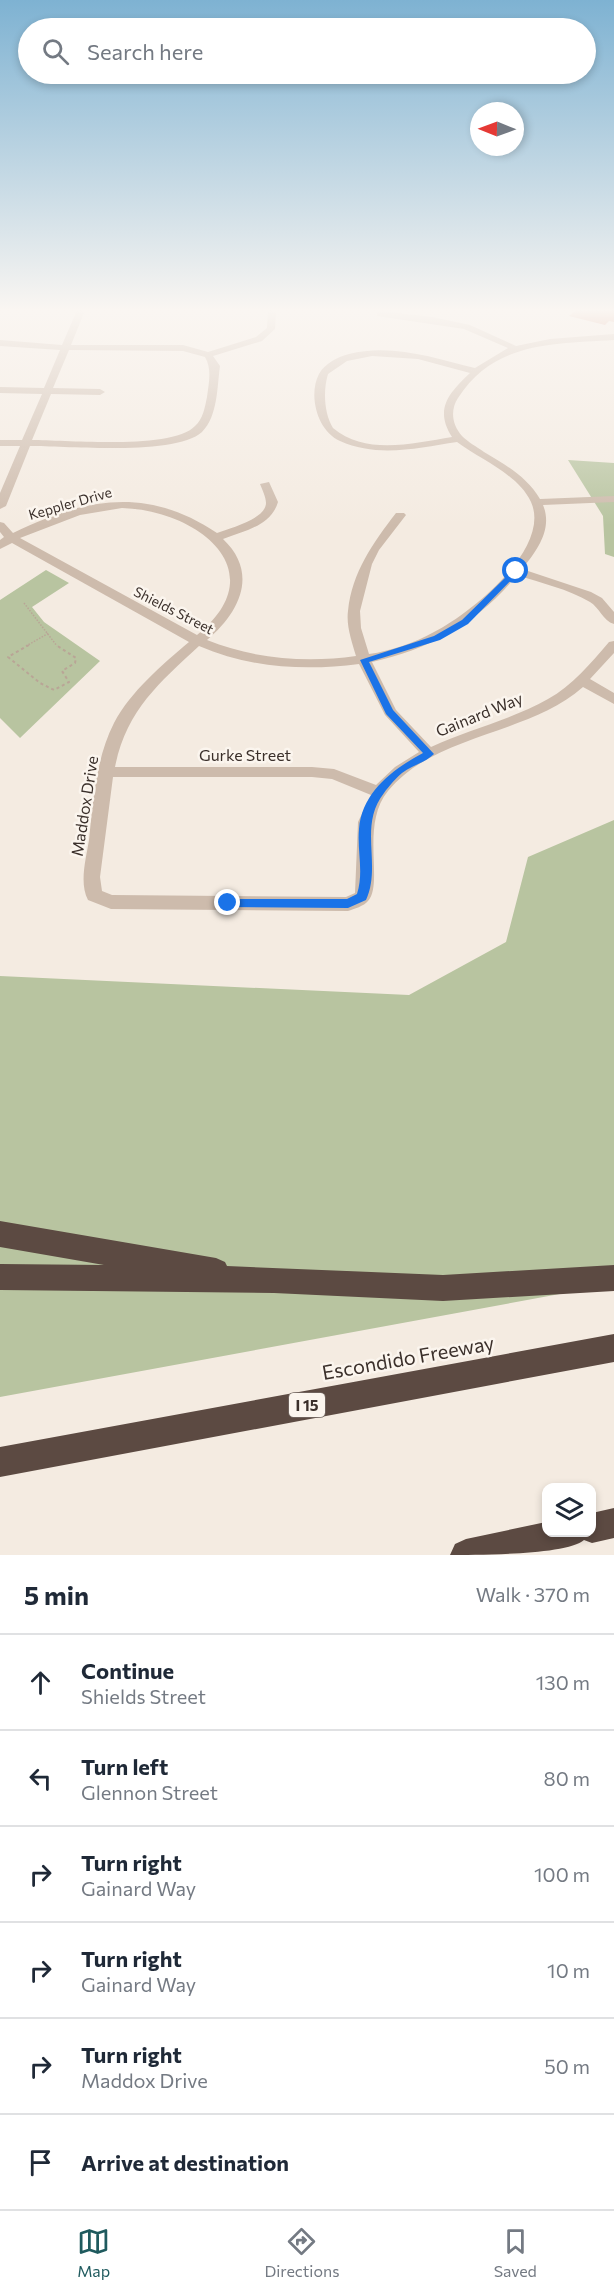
<!DOCTYPE html>
<html lang="en">
<head>
<meta charset="utf-8">
<style>
  :root { --surface:#fff; --page:#f6f6f7; --text:#1f2937; --muted:#747a83; --line:#e0e1e3; --accent:#1f5a5e }
  body { margin:0; font-family:Commissioner,sans-serif; background:var(--page); color:var(--text) }
  .controls { position:absolute; right:18px; bottom:18px; display:grid; overflow:hidden; border-radius:12px; box-shadow:0 3px 9px #0003 }
  .controls button { width:54px; height:54px; display:grid; place-items:center; padding:0; border:0; border-bottom:2px solid var(--line); background:var(--surface); color:var(--text); font:30px sans-serif }
  .compass { position:absolute; left:470px; top:102px; width:54px; height:54px; border-radius:50%; background:var(--surface); box-shadow:0 3px 9px #0003; rotate:271deg }
  .stop { position:absolute; width:18px; height:18px; margin:-14px; border:4px solid #1a73e8; border-radius:50%; background:#fff }
  .stop.end { background:#1a73e8; border-color:#fff; box-shadow:0 2px 6px #0008 }
  .list { margin:0; padding:0; list-style:none }
  h2 { display:flex; justify-content:space-between; align-items:center; height:78px; margin:0; padding:0 24px; font-size:26px }
  h2 small { font-size:20px; font-weight:400; color:var(--muted) }
  .list li { display:grid; grid-template-columns:39px 1fr auto; gap:18px; align-items:center; box-sizing:border-box; height:96px; padding:0 24px; border-top:2px solid var(--line) }
  .list b { display:block; font-size:22px; white-space:nowrap }
  .list p { margin:0; font-size:20px; white-space:nowrap; color:var(--muted) }
  .list em { font-size:20px; font-style:normal; color:var(--muted) }
  .icon { flex:none; width:33px; height:33px; fill:none; stroke:currentColor; stroke-width:2; stroke-linecap:round; stroke-linejoin:round }
  .map { position:relative; flex:none; width:614px; height:1555px; overflow:hidden }
  .search { position:absolute; background:var(--surface); box-shadow:0 3px 9px #0003; left:18px; right:18px; top:18px; height:66px; display:flex; align-items:center; gap:15px; box-sizing:border-box; padding:0 21px; border-radius:33px; color:var(--muted); font-size:22px }
  .sheet { height:654px; background:var(--surface) }
  nav { display:flex; justify-content:space-around; align-items:center; box-sizing:border-box; height:84px; border-top:2px solid var(--line); background:var(--surface); font-size:16px; color:var(--muted) }
  nav a { display:grid; justify-items:center; gap:3px }
  nav .on { color:var(--accent) }
  .map>svg:first-child { display:block }
  .green { fill:#b8c4a0 }
  .building { fill:#c8694b }
  .lines { fill:none; stroke-linecap:round; stroke-linejoin:round }
  .path-far1 { stroke:#b9a596; stroke-width:1.5; stroke-dasharray:1.5 1.5; stroke-linecap:butt }
  .path { stroke:#b9a596; stroke-width:2; stroke-dasharray:3 3; stroke-linecap:butt }
  .minor { fill:#cdbbac; fill-rule:evenodd }
  .highway { fill:#5c4a42; fill-rule:evenodd }
  .route { fill:#1a73e8 }
  .labels { text-anchor:middle; dominant-baseline:central; stroke-width:5; stroke-linejoin:round; paint-order:stroke }
  .far-street-label { font-size:14px; fill:#3b302b; stroke:#fbf5ee }
  .shield { fill:#fbf5ee; stroke:#756b66; stroke-width:1.5 }
  .shield-label { font-size:15px; font-weight:bold; fill:#3b302b }
  .street-label { font-size:16px; fill:#3b302b; stroke:#fbf5ee }
  .near-street-label { font-size:20px; fill:#3b302b; stroke:#fbf5ee }
</style>
</head>
<body>
<div class="map">
<svg width="614" height="1555" viewBox="0 0 614 1555">
  <rect width="100%" height="100%" fill="#f4ebe1"/>
  <path class="green" d="M568 460 614 463V557L605 554 603 516Z
    M46 570 69 583 32 607 44 622 100 661 20 738 0 718V600Z
    M614 820V1284L0 1397V976L409 995 506 942 528 857Z"/>
  <path class="building" d="M579 308H614V322L609 321 605 325 569 316Z"/>
  <g class="lines">
    <path class="path-far1" d="M24 603 57 646
      M26 646 49 633"/>
    <path class="path" d="M29 645 8 657 40 683 54 690 69 682 62 671 75 663 76 658 56 645"/>
    <path class="minor" d="M78 308H86L71 345H183L208 352 256 337 267 328 268 310 270 308 276 310 275 329 262 341 213 356 220 366C217 387 218 416 202 432 176 456 67 446 30 446L6 506 0 509V493L20 446H0V440H22L42 394 0 393V387L44 388 60 350 0 346V340L62 345ZM69 350 183 351 205 357C212 369 209 382 207 397 205 407 203 419 195 426 173 450 67 440 32 440L51 394 100 395 105 392 100 389 53 388Z
      M380 311 432 317 470 325 516 346 550 339 614 334V340C555 344 494 341 458 398 450 410 452 425 462 436 468 442 477 447 484 452 506 465 527 477 540 499L614 496V502L543 505C553 529 537 551 522 569L591 592 602 598 614 612V624C603 621 599 607 590 602 568 589 541 583 517 575 479 622 431 649 372 662L396 710 431 747C469 729 511 720 548 699 572 686 591 663 609 642L614 641V653L590 679 614 693V704L583 687C527 736 436 733 388 791 360 825 384 883 368 901 364 906 354 909 348 911L111 909 88 900C79 883 86 859 89 840 93 802 96 758 114 723 131 691 162 665 189 642L12 543 0 549V540L4 537 0 532V522L4 523 13 533C85 498 147 486 217 533 230 528 266 519 266 503 266 497 262 489 260 484L269 482 278 502C271 526 244 531 223 539 259 573 240 612 207 640 254 659 306 663 356 656 352 642 346 626 348 611 352 572 373 543 396 513H404L406 515 379 550 372 564 360 611 361 628 369 654C391 651 414 643 434 632 470 614 552 548 531 502 518 474 481 460 457 442 418 448 378 458 340 441 317 431 308 395 319 374 325 363 338 357 349 354 391 343 435 358 475 368L508 348 464 329 377 316V312ZM372 356 418 359 470 373C449 393 434 409 452 437 414 443 366 456 333 428 324 414 323 390 328 374L347 361ZM122 508C196 510 277 570 197 635L20 538 80 515ZM199 646C250 668 305 671 359 664L385 715 419 752 395 767 376 785 334 769 312 767H115C126 711 159 683 199 646ZM113 777H312L332 779 371 795 358 822 355 893 346 897 112 895 102 891 100 877Z"/>
    <path class="highway" d="M0 1221 216 1258 225 1262 227 1266 443 1275 614 1265V1291L443 1301 274 1293 0 1290V1264L104 1265 0 1247Z
      M614 1334V1362L0 1477V1447Z
      M614 1508V1538L592 1543 584 1540C568 1555 477 1555 450 1555L455 1544 466 1539 546 1522V1532H592V1513Z"/>
  </g>
  <linearGradient id="sky" x2="0" y2="1"><stop stop-color="#7eb2d2"/><stop offset="0.59" stop-color="#faf6f2"/><stop offset="1" stop-color="#faf6f2" stop-opacity="0"/></linearGradient>
  <rect width="614" height="526" fill="url(#sky)"/>
  <path class="route" d="M514 569 520 571 468 624 440 640 369 662 393 710 434 754C425 763 412 765 402 773 396 778 389 786 384 793 358 826 382 865 366 900L348 908 224 907V900L228 899H347L357 894C364 872 357 852 359 829 362 792 393 769 423 753L386 714 360 660 434 636 462 620Z"/>
  <g class="labels">
    <g class="far-street-label">
      <text transform="translate(70 503) rotate(-16)">Keppler Drive</text>
      <text transform="translate(174 610) rotate(27)">Shields Street</text>
    </g>
    <rect class="shield" x="289" y="1393" width="36" height="24" rx="4.5"/>
    <g class="shield-label">
      <text x="307" y="1405">I 15</text>
    </g>
    <g class="street-label">
      <text transform="translate(479 714) rotate(-22)">Gainard Way</text>
      <text x="245" y="754">Gurke Street</text>
      <text transform="translate(84 806) rotate(-81)">Maddox Drive</text>
    </g>
    <g class="near-street-label">
      <text transform="translate(408 1357) rotate(-10)">Escondido Freeway</text>
    </g>
  </g>
</svg>
<div class="controls">
<button><svg class="icon" aria-label="layers" viewBox="0 0 24 24"><path d="M12 4l9 5-9 5-9-5zM3 14l9 5 9-5"/></svg></button>
</div>
<svg class="compass" viewBox="-18 -18 36 36"><path d="M0-13l5 13h-10z" fill="#e53935"/><path d="M0 13l5-13h-10z" fill="#747a83"/></svg>
<div class="stop" style="left:516px;top:571px"></div>
<div class="stop end" style="left:228px;top:903px"></div>
<div class="search"><svg class="icon" aria-label="search" viewBox="0 0 24 24"><circle cx="10" cy="10" r="6"/><path d="M15 15l6 6"/></svg>Search here</div>
</div>
<section class="sheet">
<h2>5 min<small>Walk · 370 m</small></h2>
<ul class="list">
<li><svg class="icon" aria-label="ahead" viewBox="0 0 24 24"><path d="M12 20V5M6 11l6-6 6 6"/></svg><div><b>Continue</b><p>Shields Street</p></div><em>130 m</em></li>
<li><svg class="icon" aria-label="left" viewBox="0 0 24 24"><path d="M17 20v-9H6M10 6l-5 5 5 5"/></svg><div><b>Turn left</b><p>Glennon Street</p></div><em>80 m</em></li>
<li><svg class="icon" aria-label="right" viewBox="0 0 24 24"><path d="M7 20v-9h11M14 6l5 5-5 5"/></svg><div><b>Turn right</b><p>Gainard Way</p></div><em>100 m</em></li>
<li><svg class="icon" aria-label="right" viewBox="0 0 24 24"><path d="M7 20v-9h11M14 6l5 5-5 5"/></svg><div><b>Turn right</b><p>Gainard Way</p></div><em>10 m</em></li>
<li><svg class="icon" aria-label="right" viewBox="0 0 24 24"><path d="M7 20v-9h11M14 6l5 5-5 5"/></svg><div><b>Turn right</b><p>Maddox Drive</p></div><em>50 m</em></li>
<li><svg class="icon" aria-label="arrive" viewBox="0 0 24 24"><path d="M6 21V4h12l-3 4 3 4H6"/></svg><div><b>Arrive at destination</b></div></li>
</ul>
</section>
<nav>
<a class="on"><svg class="icon" aria-label="map" viewBox="0 0 24 24"><path d="M3 6l6-2 6 2 6-2v14l-6 2-6-2-6 2zM9 4v14M15 6v14"/></svg>Map</a>
<a><svg class="icon" aria-label="directions" viewBox="0 0 24 24"><path d="M12 3l9 9-9 9-9-9zM9 14v-3h6M13 9l2 2-2 2"/></svg>Directions</a>
<a><svg class="icon" aria-label="saved" viewBox="0 0 24 24"><path d="M7 4h10v16l-5-4-5 4z"/></svg>Saved</a>
</nav>
</body>
</html>
